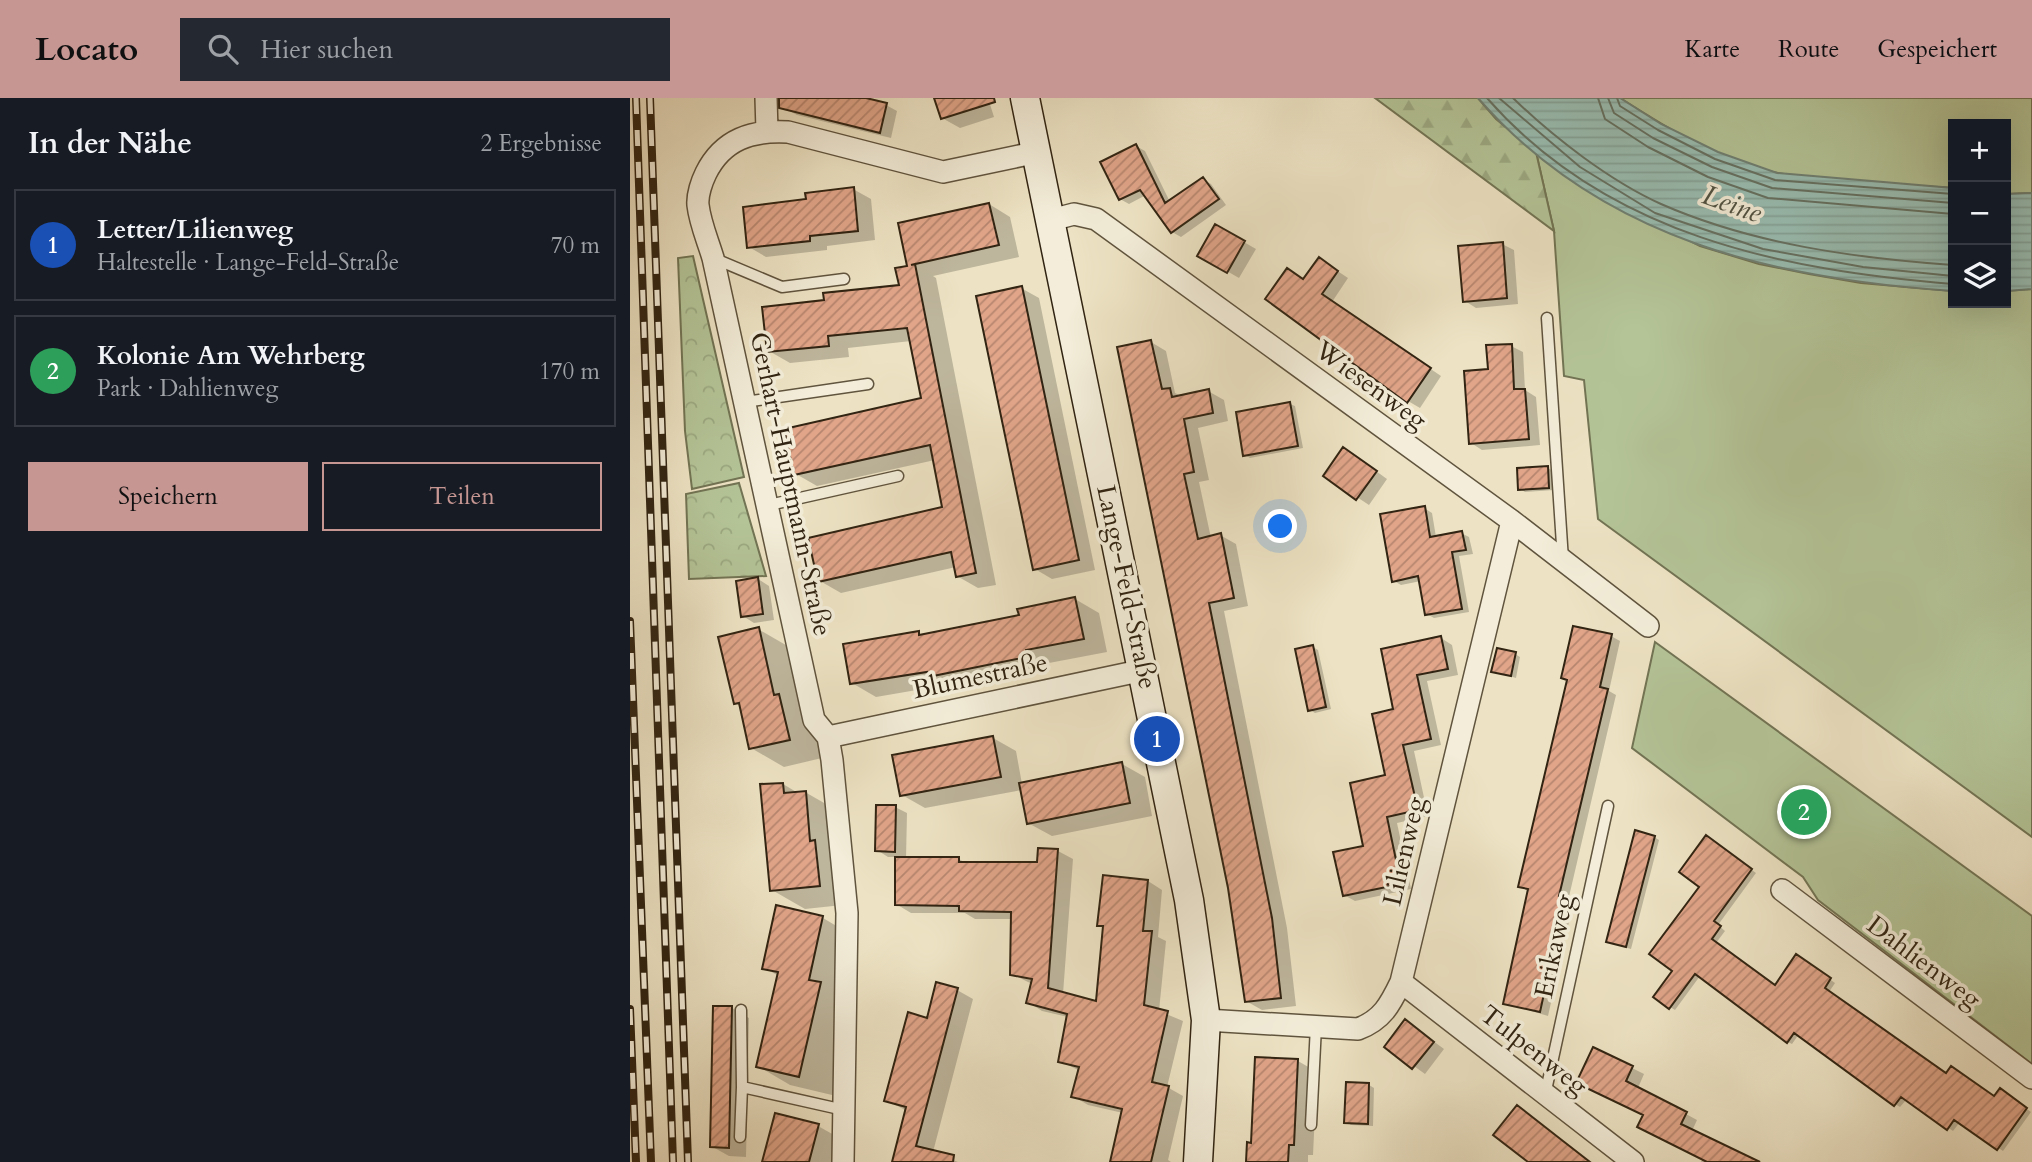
<!DOCTYPE html>
<html lang="de">
<head>
<meta charset="utf-8">
<style>
  :root { --surface:#171b24; --page:#242831; --text:#f1f3f6; --muted:#9ea1a6; --line:#363941; --accent:#c59692 }
  body { margin:0; font-family:Cardo,serif; background:var(--page); color:var(--text) }
  .controls { position:absolute; right:21px; top:21px; display:grid; overflow:hidden; border-radius:0px; box-shadow:0 7px 28px #0002 }
  .controls button { width:63px; height:63px; display:grid; place-items:center; padding:0; border:0; border-bottom:2px solid var(--line); background:var(--surface); color:var(--text); font:35px sans-serif }
  .you { position:absolute; left:651px; top:429px; width:24px; height:24px; margin:-18px; border:5px solid #fff; border-radius:50%; background:#1a73e8; box-shadow:0 0 0 10px #1a73e833 }
  .badge { display:grid; place-items:center; width:46px; height:46px; border-radius:50%; background:var(--accent); color:#fff; font-size:23px; font-weight:700 }
  .pin { position:absolute; translate:-50% -50%; border:4px solid #fff; box-shadow:0 2px 7px #0006 }
  .list { margin:0; padding:0; list-style:none }
  h2 { display:flex; justify-content:space-between; align-items:center; height:91px; margin:0; padding:0 28px; font-size:30px }
  h2 small { font-size:23px; font-weight:400; color:var(--muted) }
  .list li { display:grid; grid-template-columns:46px 1fr auto; gap:21px; align-items:center; box-sizing:border-box; height:112px; margin:0 14px 14px; padding:0 14px; border:2px solid var(--line); border-radius:0px }
  .list b { display:block; font-size:26px; white-space:nowrap }
  .list p { margin:0; font-size:23px; white-space:nowrap; color:var(--muted) }
  .list em { font-size:23px; font-style:normal; color:var(--muted) }
  .actions { display:flex; gap:14px; padding:21px 28px }
  .actions a { flex:1; padding:16px 0; border:2px solid var(--accent); border-radius:0px; text-align:center; font-size:24px; color:var(--accent) }
  .actions .main { background:var(--accent); color:#111 }
  .icon { flex:none; width:38px; height:38px; fill:none; stroke:currentColor; stroke-width:2; stroke-linecap:round; stroke-linejoin:round }
  .map { position:relative; flex:none; width:1402px; height:1064px; overflow:hidden }
  header { display:flex; align-items:center; gap:42px; box-sizing:border-box; height:98px; padding:0 35px; background:var(--accent); color:#111 }
  header strong { font-size:33px }
  nav { display:flex; gap:38px; margin-inline-start:auto; font-size:24px }
  .search { width:490px; height:63px; background:var(--page); display:flex; align-items:center; gap:18px; box-sizing:border-box; padding:0 24px; border-radius:0px; color:var(--muted); font-size:26px }
  main { display:flex }
  aside { flex:1; background:var(--surface) }
  .map>svg:first-child { display:block }
  .green { fill:#b4c497; stroke:#727454; stroke-width:2 }
  .forest { fill:url(#forest-firs); stroke:#727454; stroke-width:2 }
  .park { fill:url(#park-crowns); stroke:#727454; stroke-width:2 }
  .water { fill:url(#water-rules); stroke:#6f8073; stroke-width:2 }
  .shadow { fill:#0003 }
  .lines { fill:none; stroke-linecap:round; stroke-linejoin:round }
  .shore { stroke:#657162; stroke-width:2 }
  .building { fill:url(#building-hatch); stroke:#312412; stroke-width:2 }
  .lane-casing { stroke:#60543e; stroke-width:13 }
  .street-casing { stroke:#60543e; stroke-width:24 }
  .secondary-casing { stroke:#312412; stroke-width:31 }
  .lane { stroke:#f3edd9; stroke-width:10 }
  .street { stroke:#f3edd9; stroke-width:21 }
  .secondary { stroke:#f3edd9; stroke-width:28 }
  .rail-casing { stroke:#312412; stroke-width:8 }
  .rail { stroke:#f3edd9; stroke-width:5; stroke-dasharray:16; stroke-linecap:butt }
  .labels { text-anchor:middle; dominant-baseline:central; stroke-width:7; stroke-linejoin:round; paint-order:stroke }
  .street-label { font-size:26px; fill:#312412; stroke:#f3edd9 }
  .water-label { font-size:28px; font-style:italic; fill:#505242; stroke:#f3edd9 }
</style>
</head>
<body>
<header>
<strong>Locato</strong>
<div class="search"><svg class="icon" aria-label="search" viewBox="0 0 24 24"><circle cx="10" cy="10" r="6"/><path d="M15 15l6 6"/></svg>Hier suchen</div>
<nav><a>Karte</a><a>Route</a><a>Gespeichert</a></nav>
</header>
<main>
<aside>
<h2>In der Nähe<small>2 Ergebnisse</small></h2>
<ul class="list">
<li><span class="badge" style="background:#1a4fb4">1</span><div><b>Letter/Lilienweg</b><p>Haltestelle · Lange-Feld-Straße</p></div><em>70 m</em></li>
<li><span class="badge" style="background:#2e9e5b">2</span><div><b>Kolonie Am Wehrberg</b><p>Park · Dahlienweg</p></div><em>170 m</em></li>
</ul>
<div class="actions"><a class="main">Speichern</a><a>Teilen</a></div>
</aside>
<div class="map">
<svg width="1402" height="1064" viewBox="0 0 1402 1064">
  <defs>
    <pattern id="forest-firs" width="22" height="20" patternUnits="userSpaceOnUse" patternTransform="scale(1.75)"><rect width="22" height="20" fill="#b4c497"/><path d="M5 1l3.5 6h-7zM16 11l3.5 6h-7z" fill="#9ba881"/></pattern>
    <pattern id="park-crowns" width="20" height="18" patternUnits="userSpaceOnUse" patternTransform="scale(1.75)"><rect width="20" height="18" fill="#b4c497"/><path d="M2 6a3 3 0 1 1 6 0M12 15a3 3 0 1 1 6 0" fill="none" stroke="#9ba881"/></pattern>
    <pattern id="water-rules" width="6" height="5" patternUnits="userSpaceOnUse" patternTransform="scale(1.75)"><rect width="6" height="5" fill="#99beb3"/><path d="M0 2.5h6" fill="none" stroke="#84a399"/></pattern>
    <pattern id="building-hatch" width="6" height="6" patternUnits="userSpaceOnUse" patternTransform="scale(1.75)"><rect width="6" height="6" fill="#e1a589"/><path d="M-1 1l2-2M0 6l6-6M5 7l2-2" fill="none" stroke="#b7866f"/></pattern>
  </defs>
  <rect width="100%" height="100%" fill="#ede3c4"/>
  <filter id="stains"><feTurbulence type="fractalNoise" baseFrequency=".00286" numOctaves="4"/><feColorMatrix values="0 0 0 0 .2 0 0 0 0 .09 0 0 0 0 .02 0 0 0 .5 -.17"/></filter>
  <radialGradient id="worn" r=".72"><stop offset=".6" stop-color="#630" stop-opacity="0"/><stop offset="1" stop-color="#630" stop-opacity=".3"/></radialGradient>
  <path class="green" d="M990 0H1402V95L1376 96V26H1323V90C1266 86 1205 86 1148 75 1092 65 1037 30 990 0Z
    M906 54 941 82 1070 148 1129 166 1179 176 1231 185 1323 193V205H1376V193L1402 191V739L968 421 954 282 934 278 924 133Z
    M1025 544 1402 818V966L1188 802 1173 779 1002 650Z"/>
  <path class="forest" d="M745 0H848L866 21 906 54 924 133Z"/>
  <path class="park" d="M63 158 114 379 62 391 55 333 48 160Z
    M109 385 136 478 59 481 56 396Z"/>
  <path class="water" d="M848 0H990L1031 26 1088 54 1147 75 1323 90V193C1144 181 972 142 848 0Z
    M1402 95V191L1376 193V96Z"/>
  <path class="shadow" d="M158 0H239L256 7 267 13 261 40 167 17 156 11Z
    M306 0H358L364 19 330 30 312 20Z
    M506 48 515 53 540 104 573 81 581 86 596 107 551 139 542 134 516 97 499 106 490 101Z
    M223 91 241 101 245 142 197 148V152L136 159 119 149 178 103Z
    M359 106 380 119 389 159 303 178 306 180 366 487 348 490 327 478 326 469 211 495 190 483 314 411 305 362 187 388 166 376 293 301 281 243 218 250 219 259 160 265 139 253 196 204 271 188 279 169Z
    M586 128 626 151 609 180 569 157Z
    M872 146 884 152 888 206 846 210 835 203Z
    M700 168 718 180 702 204 811 278 790 310 778 303 674 183Z
    M391 190 409 200 465 472 422 481 405 471Z
    M521 244 536 253 545 295 551 298 578 293 594 302 598 323 568 330 579 382 569 384 581 440 590 437 606 446 618 508 594 513 657 830 666 908 632 912 616 903Z
    M881 248 893 254 895 292 906 299 910 347 852 352 841 345 860 273Z
    M660 306 665 308 673 350 620 360 615 357Z
    M725 358 757 381 739 407 695 378Z
    M918 370 923 373 924 392 895 394 890 391Z
    M794 410 802 415 806 439 831 435 839 439 843 456 829 458 839 514 804 520 797 516 791 483 771 487 764 483Z
    M128 481 139 488 144 522 124 525 113 518Z
    M445 501 469 515 477 554 419 565 420 572 323 592 316 587 246 599 222 585 289 535 294 538 391 518Z
    M128 531 161 550 192 660 154 669 121 650 112 609 105 605Z
    M981 538 990 543 979 593 986 597 938 803 943 806 918 918 875 905 899 793 890 788Z
    M811 540 822 547 828 577 797 583 811 647 784 653 798 718 767 725 781 791 725 803 714 797 735 749 757 678 765 612 753 552Z
    M683 549 688 552 701 611 685 615 680 612Z
    M885 556 890 559 886 580 863 573Z
    M363 640 386 653 392 686 492 666 515 679 522 718 422 738 398 725 392 692 295 710 272 697Z
    M153 686 168 695 175 694 208 713 222 806 175 811 142 792Z
    M265 709 277 715 276 761H329L337 766H409L410 752 428 753 443 761 433 896 467 905 475 830 469 827 518 783 532 792 528 839 536 843 529 913 553 923 537 989 553 998 538 1062 541 1064H482L493 1015 458 1007 443 998 450 973 430 963 438 919 412 913 398 904 402 886 382 876 383 821H345L335 815H281L266 806 267 759H258L247 752Z
    M1024 739 1029 742 1001 851 983 846 978 843Z
    M1082 742 1126 775 1088 827 1095 833 1086 845 1146 889 1171 861 1205 885 1199 894 1317 977 1365 1000 1375 996 1401 1014 1373 1053 1330 1024 1323 1033 1277 1001 1270 1009 1265 1006 1169 936 1162 946 1158 944 1070 878 1045 912 1040 909 1045 873 1072 789Z
    M148 809 193 820 225 839 223 905 202 997 160 987 128 968 149 878 134 870Z
    M327 892 343 901 303 1054 328 1064H264L277 1013 256 1002 298 922Z
    M85 910H102L119 920 116 1059 99 1058 81 1048Z
    M776 923 814 951 795 976 756 948Z
    M964 951 1014 976 1008 990 1067 1022 1062 1033 1125 1064H1071L1073 1061 1015 1017Z
    M668 963 687 974 683 1057H678V1064H618L623 1046Z
    M739 987 744 990 743 1028 721 1027 716 1024Z
    M188 1028 213 1042 207 1064H134Z"/>
  <g class="lines">
    <path class="shore" d="M857 0C977 137 1151 172 1323 186
      M869 0 950 69 1025 115 1133 151 1233 169 1323 178
      M883 0C923 39 980 83 1031 106 1122 146 1224 160 1323 167
      M968 0 975 21 1018 49 1078 79 1138 100 1323 116
      M978 0 984 15 1023 40 1082 69 1142 90 1323 105
      M987 0 990 8 1028 32 1085 61 1145 82 1323 96"/>
  </g>
  <path class="building" d="M149 0H236L257 5 250 35 149 10Z
    M304 0H364L365 4 311 21Z
    M506 46 535 105 573 79 589 101 541 135 510 92 489 102 470 64Z
    M224 89 228 133 180 138V143L117 150 113 109 176 101 175 95Z
    M359 105 369 147 281 167 285 166 346 475 326 479 321 454 188 484 178 440 312 409 300 347 164 377 154 331 291 300 277 230 198 238 199 248 137 254 132 209 194 202 193 195 269 187 265 170 277 168 268 125Z
    M585 126 615 143 597 175 567 158Z
    M873 144 877 200 833 204 828 148Z
    M689 159 708 173 692 196 801 270 777 305 635 201 657 170 673 181Z
    M392 188 449 462 403 472 346 198Z
    M521 242 532 291 540 290 542 299 579 291 583 315 554 321 564 374 554 376 568 441 591 435 604 500 579 505 642 820 651 900 615 904 598 790 487 249Z
    M882 246 884 291H895L899 341 839 346 834 273 858 271 856 247Z
    M660 304 668 348 613 358 606 314Z
    M713 349 747 373 726 402 693 378Z
    M918 368 919 390 888 392 887 370Z
    M795 408 800 439 832 433 836 452 822 454 832 511 795 517 788 478 762 484 750 416Z
    M128 479 133 516 111 519 106 483Z
    M445 499 454 541 396 552 397 559 298 579 297 574 220 586 213 546 289 533V537L389 517 387 511Z
    M943 528 982 536 970 589 978 591 929 798 935 799 910 914 873 906 898 791 888 789 937 582 931 580Z
    M129 529 144 597 149 596 160 642 119 651 109 605 104 606 88 539Z
    M811 538 818 571 787 577 801 641 773 647 788 712 757 719 771 786 713 798 703 754 733 748 720 685 755 677 742 616 763 611 751 551Z
    M683 547 696 609 678 613 665 551Z
    M867 550 886 554 881 578 861 574Z
    M363 638 371 679 270 698 262 657Z
    M492 664 500 705 397 726 389 685Z
    M153 685 154 695 176 693 180 743 185 742 190 788 140 793 130 686Z
    M246 707H266L265 754 245 753Z
    M1005 732 1025 738 996 849 976 844Z
    M1076 737 1122 771 1084 823 1091 828 1082 841 1145 887 1166 856 1201 880 1195 890 1316 975 1321 968 1364 998 1370 990 1397 1010 1367 1052 1324 1022 1317 1032 1271 999 1264 1008 1164 935 1157 945 1065 876 1039 911 1023 899 1042 873 1019 856 1069 789 1049 774Z
    M408 750 428 751 418 890 466 903 473 828H467L473 777 518 782 513 833H522L514 907 538 913 522 984 539 988 521 1064H480L492 1011 441 999 449 969 428 964 437 916 396 905 402 881 380 877 381 814 329 813V808L265 807V759H329V764H407Z
    M146 807 193 818 179 882 191 884 169 979 126 969 148 874 132 871Z
    M306 884 328 890 286 1048 324 1057 323 1064H262L276 1009 254 1003 278 914 297 920Z
    M83 908H102L99 1050 80 1049Z
    M775 921 804 944 782 971 754 949Z
    M963 949 1003 968 996 983 1057 1014 1051 1026 1130 1064H1077L1007 1029 1013 1017 946 985Z
    M625 959 668 961 664 1047H659L658 1064H616L617 1044 621 1045Z
    M716 984 739 985 738 1026 714 1025Z
    M887 1007 933 1043 960 1064H898L863 1037Z
    M145 1015 189 1026 179 1064H132Z"/>
  <g class="lines">
    <defs>
      <path id="lane" d="M83 160 152 189 214 181
        M917 220 933 462
        M115 304 238 286
        M139 407 268 378
        M111 912 112 989 214 1012
        M915 997 978 708
        M681 1027 686 928
        M110 1039 112 989"/>
      <path id="street" d="M136 0 137 33
        M421 122 444 116 466 121 882 423 1018 528
        M198 639 514 572
        M1152 792 1402 980
        M771 884 1003 1064
        M576 922 728 931C752 922 760 907 771 884L882 423
        M213 1064 217 815 202 662 198 639 184 622 83 160C78 143 70 125 68 107 67 97 72 83 76 75 93 41 122 32 158 34L313 74 408 54"/>
      <path id="secondary" d="M395 0 559 802 576 922 568 1064"/>
    </defs>
    <use href="#lane" class="lane-casing"/>
    <use href="#street" class="street-casing"/>
    <use href="#secondary" class="secondary-casing"/>
    <use href="#lane" class="lane"/>
    <use href="#street" class="street"/>
    <use href="#secondary" class="secondary"/>
    <defs>
      <path id="rail" d="M6 0 43 1064
        M20 0 58 1064
        M0 523 21 1064
        M0 911 6 1064"/>
    </defs>
    <use href="#rail" class="rail-casing"/>
    <use href="#rail" class="rail"/>
  </g>
  <g class="labels">
    <g class="street-label">
      <text transform="translate(741 287) rotate(36)">Wiesenweg</text>
      <text transform="translate(161 386) rotate(78)">Gerhart-Hauptmann-Straße</text>
      <text transform="translate(497 489) rotate(78)">Lange-Feld-Straße</text>
      <text transform="translate(350 578) rotate(-12)">Blumestraße</text>
      <text transform="translate(774 753) rotate(-77)">Lilienweg</text>
      <text transform="translate(924 848) rotate(-78)">Erikaweg</text>
      <text transform="translate(1294 864) rotate(37)">Dahlienweg</text>
      <text transform="translate(904 952) rotate(38)">Tulpenweg</text>
    </g>
    <g class="water-label">
      <text transform="translate(1102 106) rotate(20)">Leine</text>
    </g>
  </g>
  <rect width="100%" height="100%" filter="url(#stains)"/>
  <rect width="100%" height="100%" fill="url(#worn)"/>
</svg>
<div class="controls">
<button>+</button>
<button>−</button>
<button><svg class="icon" aria-label="layers" viewBox="0 0 24 24"><path d="M12 4l9 5-9 5-9-5zM3 14l9 5 9-5"/></svg></button>
</div>
<div class="you"></div>
<div class="pin badge" style="left:527px;top:641px;background:#1a4fb4">1</div>
<div class="pin badge" style="left:1174px;top:714px;background:#2e9e5b">2</div>
</div>
</main>
</body>
</html>
